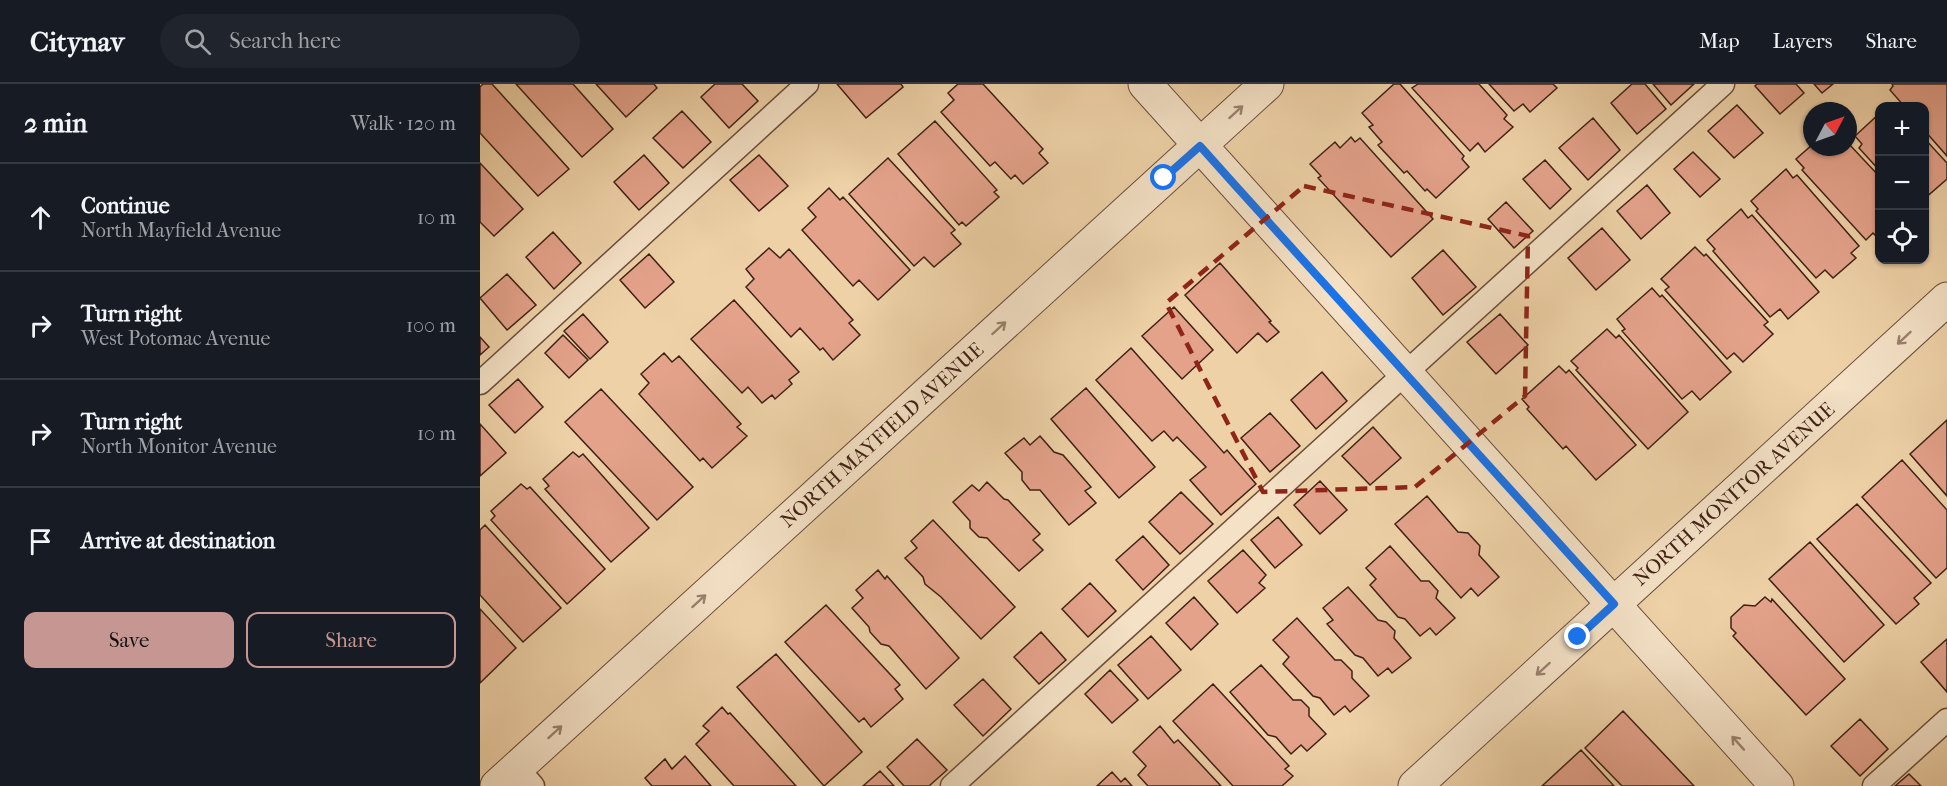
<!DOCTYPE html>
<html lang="en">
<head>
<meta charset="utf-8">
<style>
  :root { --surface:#171b24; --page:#20242c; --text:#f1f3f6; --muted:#9ea1a6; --line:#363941; --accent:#c59692 }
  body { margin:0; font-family:"IM FELL French Canon",serif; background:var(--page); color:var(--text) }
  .controls { position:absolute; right:18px; top:18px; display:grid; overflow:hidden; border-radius:12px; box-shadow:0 2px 4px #0004 }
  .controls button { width:54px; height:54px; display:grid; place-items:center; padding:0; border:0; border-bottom:2px solid var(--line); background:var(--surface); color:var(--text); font:30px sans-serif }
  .compass { position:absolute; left:1323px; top:18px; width:54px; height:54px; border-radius:50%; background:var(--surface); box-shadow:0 2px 4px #0004; rotate:49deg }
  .stop { position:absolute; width:18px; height:18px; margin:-14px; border:4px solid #1a73e8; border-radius:50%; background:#fff }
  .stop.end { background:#1a73e8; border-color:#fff; box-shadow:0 2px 6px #0008 }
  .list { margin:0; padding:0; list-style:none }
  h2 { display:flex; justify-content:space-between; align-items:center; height:78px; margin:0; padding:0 24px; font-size:26px }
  h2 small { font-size:20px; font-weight:400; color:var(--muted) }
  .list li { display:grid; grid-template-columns:39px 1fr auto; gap:18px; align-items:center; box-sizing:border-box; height:108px; padding:0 24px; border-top:2px solid var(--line) }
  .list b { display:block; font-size:22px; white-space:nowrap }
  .list p { margin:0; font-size:20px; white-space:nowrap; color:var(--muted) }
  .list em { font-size:20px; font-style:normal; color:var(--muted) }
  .actions { display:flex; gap:12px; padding:18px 24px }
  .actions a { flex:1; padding:14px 0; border:2px solid var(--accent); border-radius:12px; text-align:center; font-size:21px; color:var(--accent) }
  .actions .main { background:var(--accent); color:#111 }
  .icon { flex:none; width:33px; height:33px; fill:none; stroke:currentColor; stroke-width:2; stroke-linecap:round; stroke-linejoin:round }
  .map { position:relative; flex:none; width:1467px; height:702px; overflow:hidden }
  header { display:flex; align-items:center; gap:36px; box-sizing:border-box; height:84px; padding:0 30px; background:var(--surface); border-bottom:2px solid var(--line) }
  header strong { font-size:28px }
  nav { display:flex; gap:33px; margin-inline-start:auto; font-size:21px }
  .search { width:420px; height:54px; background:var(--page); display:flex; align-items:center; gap:15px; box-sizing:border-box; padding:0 21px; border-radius:33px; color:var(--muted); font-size:22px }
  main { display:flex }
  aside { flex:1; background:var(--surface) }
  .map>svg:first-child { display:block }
  .building { fill:#e4a28b; stroke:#3f2115; stroke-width:1.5 }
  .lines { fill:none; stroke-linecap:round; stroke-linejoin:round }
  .lane-casing { stroke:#6b4d3a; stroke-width:25 }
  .street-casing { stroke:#6b4d3a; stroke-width:35 }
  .lane { stroke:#f4e1c6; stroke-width:22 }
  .street { stroke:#f4e1c6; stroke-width:33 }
  .oneway { stroke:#9a816e }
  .route { stroke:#1a73e8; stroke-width:8 }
  .marked { fill:none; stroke:#8f2418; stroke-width:4.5; stroke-dasharray:12 8; stroke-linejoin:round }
  .labels { text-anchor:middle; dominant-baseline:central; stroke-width:5; stroke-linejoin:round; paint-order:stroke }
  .street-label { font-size:20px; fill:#3f2115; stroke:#f4e1c6 }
</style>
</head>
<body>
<header>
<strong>Citynav</strong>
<div class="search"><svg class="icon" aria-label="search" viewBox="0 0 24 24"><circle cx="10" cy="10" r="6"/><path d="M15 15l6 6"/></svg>Search here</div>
<nav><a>Map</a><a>Layers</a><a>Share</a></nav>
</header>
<main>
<aside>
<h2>2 min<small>Walk · 120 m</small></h2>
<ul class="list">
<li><svg class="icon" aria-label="ahead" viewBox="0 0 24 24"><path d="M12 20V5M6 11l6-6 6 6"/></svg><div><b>Continue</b><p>North Mayfield Avenue</p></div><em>10 m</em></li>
<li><svg class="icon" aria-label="right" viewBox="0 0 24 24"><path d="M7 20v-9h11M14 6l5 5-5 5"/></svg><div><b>Turn right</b><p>West Potomac Avenue</p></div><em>100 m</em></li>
<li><svg class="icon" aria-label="right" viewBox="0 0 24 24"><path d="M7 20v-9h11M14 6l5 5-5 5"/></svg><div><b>Turn right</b><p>North Monitor Avenue</p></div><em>10 m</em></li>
<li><svg class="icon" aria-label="arrive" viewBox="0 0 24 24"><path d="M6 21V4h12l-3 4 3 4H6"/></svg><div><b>Arrive at destination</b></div></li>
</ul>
<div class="actions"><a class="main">Save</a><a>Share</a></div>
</aside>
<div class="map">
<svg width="1467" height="702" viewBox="0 0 1467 702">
  <rect width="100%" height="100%" fill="#eed1a7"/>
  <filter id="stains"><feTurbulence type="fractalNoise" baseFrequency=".00333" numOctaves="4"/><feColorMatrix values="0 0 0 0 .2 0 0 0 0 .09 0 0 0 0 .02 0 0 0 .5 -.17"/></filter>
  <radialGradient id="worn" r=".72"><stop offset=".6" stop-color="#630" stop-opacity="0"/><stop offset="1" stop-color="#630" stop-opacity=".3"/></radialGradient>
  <path class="building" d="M3 0H12L89 85 58 112 0 49V3Z
    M36 0H93L133 45 102 73Z
    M116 0H174L177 4 146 33Z
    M235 0H262L278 17 249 44 221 13Z
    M357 0H421L423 3 386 34Z
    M478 0H503L563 65 559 69 568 79 543 100 535 91 531 95 515 78 510 82 461 28 474 16 468 9Z
    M914 0H920L984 72 982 75 989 83 956 114 947 105 945 107 927 87 924 89 898 61 902 58 889 43 893 41 882 29Z
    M938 0H999L1027 31 1024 35 1033 43 1005 68 998 59 990 67 932 4Z
    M1009 0H1073L1077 4 1050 28 1043 20 1034 27Z
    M1152 0H1165L1186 25 1157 50 1131 19Z
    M1173 0H1214L1191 21Z
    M1277 0H1316L1324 9 1300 30 1275 2Z
    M1334 0H1353L1342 9Z
    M1412 0H1467V72L1444 46V22H1424L1410 6 1413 2Z
    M1257 21 1283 49 1254 74 1228 47Z
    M202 27 231 58 203 84 173 54Z
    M1400 29V87L1379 64 1382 60 1375 52Z
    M1113 34 1140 66 1108 96 1079 64Z
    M455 37 517 106 514 108 519 113 486 142 482 138 479 141 418 70Z
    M871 53 875 58 880 54 953 135 911 173 838 94 841 92 830 80 855 58 860 64Z
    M1444 54 1467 79V95L1444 115Z
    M1368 59 1400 93V153L1398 154 1393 149 1386 156 1322 86 1324 84 1316 75 1332 61V63H1368Z
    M1213 68 1240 95 1220 113 1194 85Z
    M164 71 189 99 159 126 134 98Z
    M279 71 308 102 279 127 250 96Z
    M408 74 475 146 471 149 481 160 454 183 444 173 434 182 369 110Z
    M1065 76 1091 105 1070 125 1043 95Z
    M0 79 43 125 14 152 0 138Z
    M1306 85 1313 94 1317 91 1379 162 1371 169 1376 174 1353 194 1345 186 1336 194 1276 127 1278 125 1271 117Z
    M1167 101 1190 129 1161 155 1137 127Z
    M349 104 360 116 363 113 430 186 398 216 379 196 373 202 322 146 336 133 328 124Z
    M1026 118 1053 147 1034 164 1008 135Z
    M1261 125 1268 134 1272 131 1339 208 1308 235 1300 225 1290 233 1233 167 1235 165 1227 156Z
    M1122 144 1150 176 1116 206 1088 174Z
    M73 148 101 179 74 205 46 173Z
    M1215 163 1224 172 1226 170 1288 238 1284 241 1293 250 1263 278 1254 269 1247 275 1185 206 1189 203 1181 195Z
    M289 164 300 174 309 165 373 236 369 239 380 251 353 276 343 264 340 266 320 244 311 253 266 203 274 195 266 185Z
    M963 166 996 203 963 231 932 194Z
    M169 170 194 198 165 224 140 196Z
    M740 179 791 237 789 238 799 248 787 258 778 249 757 269 705 211Z
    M27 190 56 221 27 246 0 214Z
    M1172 204 1180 213 1182 211 1251 288 1220 316 1212 307 1202 315 1142 247 1145 245 1137 235Z
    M254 216 319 288 309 296 312 300 295 315 292 311 282 319 268 303 262 309 211 255Z
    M694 223 733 266 702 295 662 252Z
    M103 230 128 258 110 275 84 247Z
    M1020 230 1048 261 1016 290 987 258Z
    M1127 245 1136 254 1139 251 1208 328 1168 365 1096 286 1098 284 1091 277Z
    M83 251 108 276 89 294 65 269Z
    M0 253 9 263 0 271Z
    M651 264 744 369 747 366 776 400 741 431 710 396 726 383 697 353 693 357 684 347 672 357 616 296Z
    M184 269 192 278 199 272 261 340 257 343 267 352 232 384 223 374 220 377 159 310 169 299 161 290Z
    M1079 282 1086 289 1089 286 1156 361 1116 396 1086 362 1083 365 1047 325 1049 323 1042 315Z
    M842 288 867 317 836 345 811 316Z
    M38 295 63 323 35 349 9 321Z
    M606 304 675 383 639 414 571 335Z
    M121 305 213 403 177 436 85 338Z
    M790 329 820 362 790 388 761 354Z
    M1467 336V412L1430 370Z
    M0 340 26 369 0 392Z
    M893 343 921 374 890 401 862 372Z
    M560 352 574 368 583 371 611 403 605 407 616 419 589 441 560 406H550L542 396V388L525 369 544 354 550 361Z
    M93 368 99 373 103 370 169 444 131 478 65 405 69 402 63 395Z
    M1422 376 1467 426V484L1456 494 1382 413Z
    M840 397 867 426 840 450 814 421Z
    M507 398 524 415 528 416 560 450 553 456 563 466 539 487 507 454 499 453 490 444V437L473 418 492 401 499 407Z
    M41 400 47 405 50 403 125 485 87 520 11 436 15 432 11 427Z
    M701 408 733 440 700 470 669 438Z
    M947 412 978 448 988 449 1000 462 999 471 1019 493 998 512 991 504 981 514 915 440Z
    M1377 420 1451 499 1434 514 1439 520 1416 540 1337 455Z
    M798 433 822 461 795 484 771 456Z
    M453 436 535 523 501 555 461 513 445 500 443 493 425 474 437 464 431 457Z
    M5 441 81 524 43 558 0 511V446Z
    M663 452 689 481 663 506 636 476Z
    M1330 458 1404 541 1364 578 1289 495Z
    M910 462 941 497H949L958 507 956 514 975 534 956 551 950 544 940 552 925 535 918 533 890 501 896 495 886 484Z
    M763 466 786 491 779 499 785 504 757 529 728 497Z
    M398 486 405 495 407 492 479 574 446 605 409 562 401 560 390 548 389 543 372 524 383 514 376 506Z
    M610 499 636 527 608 553 582 525Z
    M868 503 898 536 906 538 915 547 914 554 931 574 912 589 908 584 898 592 883 574 875 571 847 540 853 536 843 524Z
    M714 513 738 540 711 566 686 539Z
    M1285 513 1291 518 1292 515 1365 595 1326 631 1253 552 1256 549 1251 544V533L1264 521 1275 522Z
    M346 521 420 601 415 605 423 615 391 643 384 634 379 638 305 558Z
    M0 525 36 564 0 599Z
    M817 534 855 576H861L872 587V594L889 612 870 628 865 622 854 631 840 614 833 612 803 580 809 573 793 556Z
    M561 548 586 576 559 600 534 573Z
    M671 552 701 586 668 615 638 581Z
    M1467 555V608L1441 578Z
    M296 570 382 668 344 702 257 603Z
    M781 581 813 616H821L829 624V632L846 650 827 667 821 661 811 670 796 653 788 651 750 608Z
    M630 586 658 616 632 639 605 610Z
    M503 595 531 625 503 652 474 621Z
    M733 600 809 682 805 685 813 692 802 702H753L693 637Z
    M242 623 248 630 250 629 316 702H254L216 660 229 647 223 642Z
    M1143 627 1214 702H1142L1105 664Z
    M1380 635 1408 665 1380 692 1351 662Z
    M680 642 694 659 698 656 741 702H668L658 691 666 682 653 668Z
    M437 655 467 686 449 702H424L407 683Z
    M1101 666 1134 702H1062Z
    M205 672 231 702H172L165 694 185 675 192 685Z
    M400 687 414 702H383Z
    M632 688 641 698 645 694 652 702H617Z
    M1429 690 1441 702H1415Z"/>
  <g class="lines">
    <defs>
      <path id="lane" d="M0 299 327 0
        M37 684 53 702
        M472 702 1243 0
        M1394 702 1467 636"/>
      <path id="street" d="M665 0 1297 702
        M17 702 787 0
        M935 702 1467 215"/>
    </defs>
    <use href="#lane" class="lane-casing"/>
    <use href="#street" class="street-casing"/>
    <use href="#lane" class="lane"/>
    <use href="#street" class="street"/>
  </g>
  <defs><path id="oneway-shaft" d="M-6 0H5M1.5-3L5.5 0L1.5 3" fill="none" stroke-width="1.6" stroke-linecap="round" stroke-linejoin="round" transform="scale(1.5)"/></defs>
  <g class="oneway">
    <use href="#oneway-shaft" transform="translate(756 28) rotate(-42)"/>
    <use href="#oneway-shaft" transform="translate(519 244) rotate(-42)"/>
    <use href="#oneway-shaft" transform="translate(1424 254) rotate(137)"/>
    <use href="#oneway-shaft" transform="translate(219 517) rotate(-42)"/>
    <use href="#oneway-shaft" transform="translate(1063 585) rotate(138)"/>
    <use href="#oneway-shaft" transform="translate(75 648) rotate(-42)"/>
    <use href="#oneway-shaft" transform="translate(1258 659) rotate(-132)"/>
  </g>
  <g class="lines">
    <path class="route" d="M684 94 720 62 754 100 1134 520 1098 553"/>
  </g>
  <path class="marked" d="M824 102 1048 152 1045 312 935 403 783 408 686 219Z"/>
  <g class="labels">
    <g class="street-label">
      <text transform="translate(402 351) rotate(-42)">NORTH MAYFIELD AVENUE</text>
      <text transform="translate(1254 410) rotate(-42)">NORTH MONITOR AVENUE</text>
    </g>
  </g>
  <rect width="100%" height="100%" filter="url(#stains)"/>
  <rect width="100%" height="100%" fill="url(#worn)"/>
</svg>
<div class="controls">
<button>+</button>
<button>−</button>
<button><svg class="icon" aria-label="locate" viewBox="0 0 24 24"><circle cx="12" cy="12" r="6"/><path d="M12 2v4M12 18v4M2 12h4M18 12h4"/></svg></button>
</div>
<svg class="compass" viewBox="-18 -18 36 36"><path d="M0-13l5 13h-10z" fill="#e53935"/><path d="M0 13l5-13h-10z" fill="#9ea1a6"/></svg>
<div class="stop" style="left:684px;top:94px"></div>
<div class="stop end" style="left:1098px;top:553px"></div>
</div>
</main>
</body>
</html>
